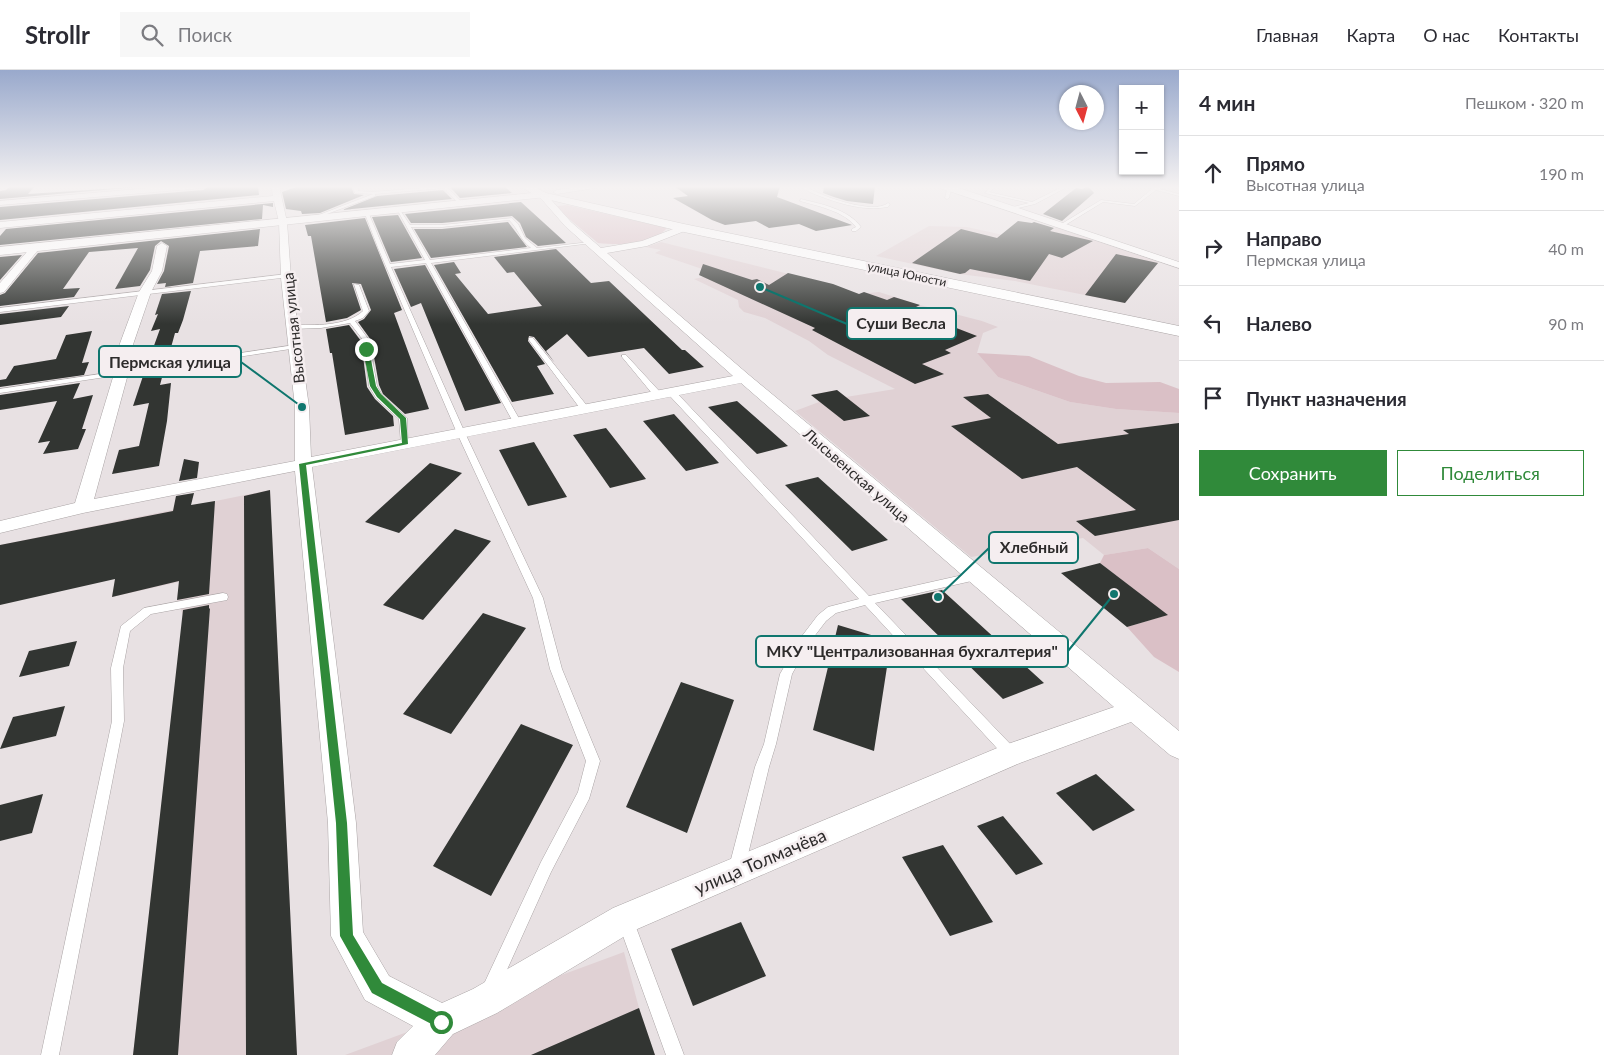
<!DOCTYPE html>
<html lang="ru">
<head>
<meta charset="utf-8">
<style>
  :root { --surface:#fff; --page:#f7f7f7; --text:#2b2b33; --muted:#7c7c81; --line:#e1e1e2; --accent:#308a3a }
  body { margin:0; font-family:Lato,sans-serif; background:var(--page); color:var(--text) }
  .controls { position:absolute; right:15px; top:15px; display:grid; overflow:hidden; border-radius:0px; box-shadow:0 1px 4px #0004 }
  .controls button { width:45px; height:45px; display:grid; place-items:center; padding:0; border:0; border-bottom:1px solid var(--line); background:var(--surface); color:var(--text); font:25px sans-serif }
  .compass { position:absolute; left:1059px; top:15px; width:45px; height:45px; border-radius:50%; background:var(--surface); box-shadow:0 1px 4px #0004; rotate:174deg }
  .stop { position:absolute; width:15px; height:15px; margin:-11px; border:4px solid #308a3a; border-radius:50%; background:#fff }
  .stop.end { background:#308a3a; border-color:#fff; box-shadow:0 1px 5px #0008 }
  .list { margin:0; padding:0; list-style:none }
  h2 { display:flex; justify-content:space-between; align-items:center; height:65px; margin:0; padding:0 20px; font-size:21px }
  h2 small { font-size:16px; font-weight:400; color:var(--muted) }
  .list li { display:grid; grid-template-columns:32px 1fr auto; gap:15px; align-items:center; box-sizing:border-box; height:75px; padding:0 20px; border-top:1px solid var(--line) }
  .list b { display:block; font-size:19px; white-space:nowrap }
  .list p { margin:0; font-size:16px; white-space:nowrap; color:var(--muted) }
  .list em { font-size:16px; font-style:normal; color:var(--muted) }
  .actions { display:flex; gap:10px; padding:15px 20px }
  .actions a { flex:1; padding:11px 0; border:1px solid var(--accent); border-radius:0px; text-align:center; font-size:18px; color:var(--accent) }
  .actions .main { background:var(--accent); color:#fff }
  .icon { flex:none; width:28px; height:28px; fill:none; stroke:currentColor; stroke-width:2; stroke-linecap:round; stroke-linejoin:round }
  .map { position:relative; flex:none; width:1179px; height:985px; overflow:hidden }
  header { display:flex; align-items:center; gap:30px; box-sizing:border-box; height:70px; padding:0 25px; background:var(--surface); border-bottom:1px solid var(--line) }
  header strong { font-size:24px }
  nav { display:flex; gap:28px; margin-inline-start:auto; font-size:18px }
  .search { width:350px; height:45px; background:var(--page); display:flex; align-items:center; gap:12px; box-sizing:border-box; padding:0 18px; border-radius:0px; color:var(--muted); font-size:19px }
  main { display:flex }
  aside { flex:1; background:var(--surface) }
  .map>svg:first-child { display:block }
  .built { fill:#e0d1d4 }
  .green { fill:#dac0c6 }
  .building { fill:#323532 }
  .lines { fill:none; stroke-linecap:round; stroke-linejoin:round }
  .lane-casing { stroke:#aaa4a5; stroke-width:1 }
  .street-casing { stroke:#aaa4a5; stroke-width:1 }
  .secondary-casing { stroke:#aaa4a5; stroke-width:1 }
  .primary-casing { stroke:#aaa4a5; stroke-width:1 }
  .lane { fill:#fff; fill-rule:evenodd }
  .street { fill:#fff; fill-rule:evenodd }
  .secondary { fill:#fff; fill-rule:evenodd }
  .primary { fill:#fff; fill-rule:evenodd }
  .route { fill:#308a3a }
  .labels { text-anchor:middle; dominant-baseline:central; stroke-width:5; stroke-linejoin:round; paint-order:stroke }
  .far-street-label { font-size:12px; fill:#2d2b2b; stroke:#f5eef0 }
  .street-label { font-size:15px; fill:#2d2b2b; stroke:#f5eef0 }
  .near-street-label { font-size:18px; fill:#2d2b2b; stroke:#f5eef0 }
  .leader { fill:none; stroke:#0f766e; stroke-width:2 }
  .callout-dot { fill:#0f766e; stroke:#f5eef0; stroke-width:2 }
  .callout { fill:#f5eef0; stroke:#0f766e; stroke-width:2 }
  .callout-label { font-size:16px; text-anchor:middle; font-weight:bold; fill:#2d2b2b }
</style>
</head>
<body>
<header>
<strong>Strollr</strong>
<div class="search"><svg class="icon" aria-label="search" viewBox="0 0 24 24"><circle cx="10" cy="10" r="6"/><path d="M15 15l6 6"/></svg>Поиск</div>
<nav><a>Главная</a><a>Карта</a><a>О нас</a><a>Контакты</a></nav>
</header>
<main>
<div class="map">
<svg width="1179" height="985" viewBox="0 0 1179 985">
  <rect width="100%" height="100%" fill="#e8e1e3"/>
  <path class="built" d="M929 156 967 157 1021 169 1041 168 1055 157 1159 192 1125 233 1015 211 959 204 876 186Z
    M661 172 813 210 859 224 879 222 920 235 982 251 998 257 983 263 977 283 998 307 1070 332 1116 339 1179 343V499L1148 478 1104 485 1083 468 971 487 795 341 819 332 811 325 837 320 846 327 895 319 828 285 809 271 765 248 744 242 739 237 738 230 694 209 712 205 711 202 655 183 661 180 646 177Z
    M270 420 297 985H133L183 545 177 531 179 512 112 527 115 509 0 475Z
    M624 882 639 938 655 985H345Z"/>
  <path class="green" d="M567 135 667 158C651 176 620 175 598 173L556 138 558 136Z
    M977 283 1029 286 1079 306 1106 313 1160 312 1179 319V343L1116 339 1070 332 998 307Z
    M1148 478 1179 499V602L1154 587 1127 557 1167 545 1100 493 1104 485Z"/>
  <path class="building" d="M35 116 28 124 149 116 0 129V121L6 120 9 117Z
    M209 116H258L259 125 0 150V137L203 120Z
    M299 116H351L354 124 364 125 320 143 302 144 301 141 286 139 282 122Z
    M462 116H504L512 123 460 128 450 117Z
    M674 116H780L777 127 852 155 816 161 799 154 769 158 756 151 725 155 712 150 673 128 688 126Z
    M824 116H875L873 134 847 131 834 127 823 123Z
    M1086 116H1088L1094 123 1062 151 1043 144 1076 118 1083 119Z
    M443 120 452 129 342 140 377 126Z
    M521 132 566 173 538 176 526 167 520 153 512 146 442 153H411L405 144Z
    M273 133V137L263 135 262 149 0 175V166L6 159Z
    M398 145 422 188 391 192 372 147Z
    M365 148 402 240 394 243 429 339 405 344 383 324 379 315 371 270 358 252 364 249 371 240 361 214 352 213 361 240 347 248 326 252 311 166H308L305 155Z
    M1018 151 1032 153 1034 152 1054 158 1050 161 1093 171 1062 188 1049 184 1030 211 970 199 965 203 960 204 912 193 961 159 997 168Z
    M508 152 527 177 431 188 414 159H442Z
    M260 159 258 176 200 181 193 213 165 217 166 213 157 214 164 201 169 176 161 171 155 176 150 200 140 216 115 219 138 178 89 182 63 219 80 218 74 227 0 236V225L5 223 38 183Z
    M556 179 591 213 609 211 682 280H685L704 297 669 304 644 278 588 287 567 264 546 281 555 293 534 267 529 266 528 271 545 294 537 296 554 324 512 332 434 195 454 192 461 203 455 204 488 244 542 236 514 202 507 203 494 187Z
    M1116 184 1158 193 1125 233 1085 225Z
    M22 185 0 210V187Z
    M703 194 752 210 757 209 769 215 788 203 833 214 859 224 864 222 887 230 894 227 920 235 910 240 977 266 945 280 951 283 922 294 944 304 915 314 812 260 815 258 699 205Z
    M425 195 501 333 465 341 421 233 411 237 394 199Z
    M191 221 183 250 178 263H175L167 292 147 295 160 259 151 261 158 244 155 245 162 224Z
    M69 236 61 247 0 255V244Z
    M349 255 361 271 367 317 375 329 393 346 394 356 345 365 332 283H330L326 259Z
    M92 261 82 293 89 292 84 305 0 317V310L6 309 14 296 56 289 66 265Z
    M164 300 160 315 171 313 167 351 159 396 112 404 119 380 139 376 149 333 133 336 144 303Z
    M80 313 73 329 93 325 82 359H86L78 379 43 384 50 371 38 373 57 331 0 340V325Z
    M837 320 870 346 844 351 811 325Z
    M988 324 1058 374 1129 364 1123 360 1179 353V450L1095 466 1076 451 1136 440 1077 397 1022 409 951 356 991 348 963 327Z
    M737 331 788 376 757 384 708 337Z
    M674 344 719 393 686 401 643 351Z
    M606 358 610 363 646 409 610 418 573 365Z
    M534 372 567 427 528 436 499 380Z
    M184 389 199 392 197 408 179 411Z
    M430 393 462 403 399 463 365 452Z
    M818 407 888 470 852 481 785 415Z
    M270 420 297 985H246L244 426Z
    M194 423 191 435 215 431 209 524 177 530 179 511 112 527 115 509 0 535V475L173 441 176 426Z
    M455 459 491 471 423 550 383 535Z
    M1100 493 1168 545 1127 557 1061 503Z
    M942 520 1044 613 1003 629 901 529Z
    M209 535V539L210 538 178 985H133L183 540Z
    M483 543 526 558 451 664 403 644Z
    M838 555 891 571 874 681 813 660Z
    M77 571 69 596 19 607 29 581Z
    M681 612 734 630 687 763 626 737Z
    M65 636 56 666 0 679 13 647Z
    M521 654 573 675 491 826 433 796Z
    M1096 704 1135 740 1093 761 1056 723Z
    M43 724 32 763 0 771V735Z
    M1003 746 1043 794 1016 805 977 756Z
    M943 775 993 852 950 866 902 787Z
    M741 852 766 906 693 936 671 879Z
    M639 938 655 985H531Z"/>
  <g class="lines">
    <defs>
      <path id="lane" d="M353 116H357L358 121 372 122 446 116 464 135 461 136 444 118 375 124V126L311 150V148L373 124 355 123Z
        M800 116H805C820 126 873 145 888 133L890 134 888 137C865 141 844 135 822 127 814 124 806 121 800 116Z
        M992 116H997L989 122 1032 132 1064 116H1069L1035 134 1010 140 1009 138 1029 133 985 123Z
        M1070 116H1084L1082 117Z
        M1143 116 1156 118 1167 116 1160 119 1179 124V126L1156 120 1135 136 1103 132 1062 157 1058 156 1101 130 1134 134 1152 119Z
        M949 118 951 119 949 128 947 129 945 128 947 119Z
        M801 129C821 134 848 139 861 157L856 161H852V159L856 157C844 141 818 136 800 131Z
        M400 140 410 155H442L512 148 518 154 525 168 537 178 590 172 592 173 431 193 521 352 517 354 513 352 426 193 391 197 465 363 543 528 562 599 600 691 589 729 551 802 497 922 491 924 485 922 483 916 541 792 578 722 586 691 550 599 533 528 457 363 379 180 365 144 367 143 369 144 390 194 425 190 398 141ZM509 150C519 159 519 169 531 178L430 190 411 157H442Z
        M287 204 290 206 289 207 0 242V238Z
        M354 214 359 215 369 241 363 248 355 251 369 270 377 316 382 325 407 348 408 376H405L401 374 399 349 376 328 369 316 363 270 350 253 321 258 292 259 289 257 292 255C314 255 346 257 363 241Z
        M529 268H533L588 337V341H582L529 270Z
        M295 275 298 277 297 278 0 323V319Z
        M622 285H626L661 323V327H655L622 287Z
        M668 320H674L869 526 976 502 980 503 981 506 976 510 875 533 1016 680 1018 684 1016 688 1011 690 1006 688 865 535 836 543 826 551 810 572 792 604 776 674 769 697 745 797 742 802 737 805 732 802 729 797 755 697 764 674 780 604 802 566 818 545 828 537 859 529 668 324Z
        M223 523 227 524 228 527 227 530 151 544 130 561 123 598 124 651 59 985H41L112 651 111 598 121 556 144 538Z
        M626 844 632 846 634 852 684 985H666L618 852 620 846Z"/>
      <path id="street" d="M173 116H207L203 118 0 135V131Z
        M271 116H279L287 152 291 208 309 337 311 387 733 306 565 156 538 125 545 123 571 152 601 178 642 171 681 156H687V160L647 176 607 183 749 305 1179 661V689L1170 685 1131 652 1020 693 635 860 497 943 453 964 435 985H392L397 972 413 956 365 930 331 866 328 753 295 401 83 443 0 463V451L75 433 114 304 112 295 139 222 152 201 157 176 162 173 167 176 162 201 151 222 126 295 128 304 94 429 295 391V337L281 208 279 152 274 131 0 158V152L273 126ZM741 313 1114 637 1002 676 613 838 473 919 442 933 389 906 363 862 356 753 312 397Z
        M584 116H608L557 124 553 122 557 120Z
        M934 116H949L962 119 1179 192V198Z
        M35 175 38 176V180L4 222 0 223V213L32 176Z"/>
      <path id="secondary" d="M542 122 546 123 547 125 546 127 0 185V177Z"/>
      <path id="primary" d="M520 116H533L546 123 684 154 1179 256V266L684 162 538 127Z"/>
    </defs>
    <use href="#lane" class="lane-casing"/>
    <use href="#street" class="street-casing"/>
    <use href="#secondary" class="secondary-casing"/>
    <use href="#primary" class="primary-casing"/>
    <use href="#lane" class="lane"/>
    <use href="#street" class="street"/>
    <use href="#secondary" class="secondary"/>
    <use href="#primary" class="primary"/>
  </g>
  <linearGradient id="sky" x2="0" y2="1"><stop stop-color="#99a9cc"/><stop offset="0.46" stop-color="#f5f2f2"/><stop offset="1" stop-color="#f5f2f2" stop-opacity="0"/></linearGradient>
  <rect width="1179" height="254" fill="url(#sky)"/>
  <path class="route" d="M366 277 369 279 376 316 381 324 406 348 408 374 306 395 347 753 353 865 382 913 446 947 448 952 446 957 441 959 372 923 340 866 336 753 299 394 402 373 400 349 377 327 370 316 363 279Z"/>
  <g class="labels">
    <g class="far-street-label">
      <text transform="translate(907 204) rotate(12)">улица Юности</text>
    </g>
    <g class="street-label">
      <text transform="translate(293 258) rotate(-96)">Высотная улица</text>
      <text transform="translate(857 405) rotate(41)">Лысьвенская улица</text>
    </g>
    <g class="near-street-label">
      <text transform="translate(760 791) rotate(-23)">улица Толмачёва</text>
    </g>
  </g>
  <path class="leader" d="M760 217L847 254M302 337L241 292M938 527L989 478M1114 524L1068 581"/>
  <g class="callout-dot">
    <circle cx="760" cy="217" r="5"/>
    <circle cx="302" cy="337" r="5"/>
    <circle cx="938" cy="527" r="5"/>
    <circle cx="1114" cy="524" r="5"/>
  </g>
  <g class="callout">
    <rect x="847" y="238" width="109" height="31" rx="5"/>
    <rect x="99" y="276" width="142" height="31" rx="5"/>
    <rect x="989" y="462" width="89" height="31" rx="5"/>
    <rect x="756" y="566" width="312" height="31" rx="5"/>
  </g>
  <g class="callout-label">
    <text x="901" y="259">Суши Весла</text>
    <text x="170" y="298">Пермская улица</text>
    <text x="1034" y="483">Хлебный</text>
    <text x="912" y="587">МКУ "Централизованная бухгалтерия"</text>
  </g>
</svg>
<div class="controls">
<button>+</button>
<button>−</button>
</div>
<svg class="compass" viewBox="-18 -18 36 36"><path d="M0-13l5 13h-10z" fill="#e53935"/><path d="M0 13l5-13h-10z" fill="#7c7c81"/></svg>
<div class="stop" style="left:441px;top:952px"></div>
<div class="stop end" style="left:366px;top:279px"></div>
</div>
<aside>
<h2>4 мин<small>Пешком · 320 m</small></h2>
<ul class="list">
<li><svg class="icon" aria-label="ahead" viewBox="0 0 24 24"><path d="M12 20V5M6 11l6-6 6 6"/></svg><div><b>Прямо</b><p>Высотная улица</p></div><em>190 m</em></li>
<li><svg class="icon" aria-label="right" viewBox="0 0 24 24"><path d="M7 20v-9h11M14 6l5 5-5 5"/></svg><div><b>Направо</b><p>Пермская улица</p></div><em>40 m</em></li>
<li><svg class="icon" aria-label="left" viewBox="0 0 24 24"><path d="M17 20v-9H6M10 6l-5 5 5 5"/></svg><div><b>Налево</b></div><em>90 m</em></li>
<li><svg class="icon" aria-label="arrive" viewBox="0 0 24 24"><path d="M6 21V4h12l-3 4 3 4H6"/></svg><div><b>Пункт назначения</b></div></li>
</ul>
<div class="actions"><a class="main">Сохранить</a><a>Поделиться</a></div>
</aside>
</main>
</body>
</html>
